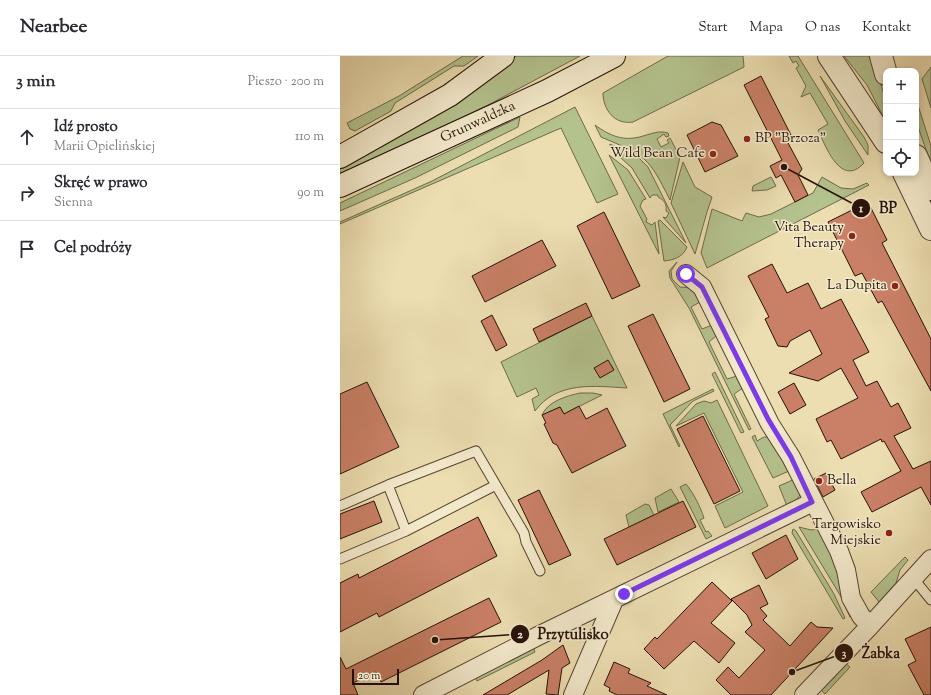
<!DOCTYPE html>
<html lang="pl">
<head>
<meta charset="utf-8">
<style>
  :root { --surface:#fff; --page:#f7f7f7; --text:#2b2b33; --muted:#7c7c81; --line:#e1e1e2 }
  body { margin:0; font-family:"Sorts Mill Goudy",serif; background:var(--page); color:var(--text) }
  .controls { position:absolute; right:12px; top:12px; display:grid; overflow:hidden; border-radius:8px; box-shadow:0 2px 6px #0003 }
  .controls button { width:36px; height:36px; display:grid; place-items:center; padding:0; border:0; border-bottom:1px solid var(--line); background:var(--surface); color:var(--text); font:20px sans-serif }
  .scale { position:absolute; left:12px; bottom:10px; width:47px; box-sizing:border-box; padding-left:4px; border:2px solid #261107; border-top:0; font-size:11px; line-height:14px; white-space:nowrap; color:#261107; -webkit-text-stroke:3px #f3eacc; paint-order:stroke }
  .stop { position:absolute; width:12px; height:12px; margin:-9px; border:3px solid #7c3aed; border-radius:50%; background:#fff }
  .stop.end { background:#7c3aed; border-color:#fff; box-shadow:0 1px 4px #0008 }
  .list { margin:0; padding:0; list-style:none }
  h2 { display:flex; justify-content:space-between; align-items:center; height:52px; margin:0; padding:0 16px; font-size:17px }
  h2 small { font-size:13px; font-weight:400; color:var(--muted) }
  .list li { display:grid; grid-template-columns:26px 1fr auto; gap:12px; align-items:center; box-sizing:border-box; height:56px; padding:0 16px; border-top:1px solid var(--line) }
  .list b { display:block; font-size:15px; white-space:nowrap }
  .list p { margin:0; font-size:13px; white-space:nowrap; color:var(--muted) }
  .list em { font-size:13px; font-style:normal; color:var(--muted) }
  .icon { flex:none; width:22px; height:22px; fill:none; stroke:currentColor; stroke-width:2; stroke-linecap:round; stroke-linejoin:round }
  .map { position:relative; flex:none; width:591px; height:639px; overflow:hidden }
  header { display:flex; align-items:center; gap:24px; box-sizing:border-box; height:56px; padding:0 20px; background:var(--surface); border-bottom:1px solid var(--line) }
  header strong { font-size:19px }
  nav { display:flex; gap:22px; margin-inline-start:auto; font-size:14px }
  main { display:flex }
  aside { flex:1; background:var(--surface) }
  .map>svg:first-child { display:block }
  .green { fill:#b4c28e; stroke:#6d6a4a }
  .building { fill:#ca8067; stroke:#261107 }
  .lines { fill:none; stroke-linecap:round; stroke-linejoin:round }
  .service-casing { stroke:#584432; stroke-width:11 }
  .minor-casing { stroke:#584432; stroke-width:20 }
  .tertiary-casing { stroke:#584432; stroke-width:24 }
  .secondary-casing { stroke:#261107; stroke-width:24 }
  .service { stroke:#f3eacc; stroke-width:9 }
  .minor { stroke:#f3eacc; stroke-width:18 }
  .tertiary { stroke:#f3eacc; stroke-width:22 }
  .secondary { stroke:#f3eacc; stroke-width:22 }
  .route { stroke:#7c3aed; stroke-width:5 }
  .poi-dot { fill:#8f2418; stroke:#f3eacc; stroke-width:1.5 }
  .labels { text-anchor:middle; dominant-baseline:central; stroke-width:3; stroke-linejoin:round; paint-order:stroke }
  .street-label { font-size:14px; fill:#261107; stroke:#f3eacc }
  .poi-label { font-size:14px; fill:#261107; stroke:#f3eacc; text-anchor:end }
  .leader { fill:none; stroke:#261107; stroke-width:1.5 }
  .callout-dot { fill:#261107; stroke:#f3eacc; stroke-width:1.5 }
  .mark-label { font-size:12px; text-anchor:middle; font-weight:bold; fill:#fff }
  .callout-label { font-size:15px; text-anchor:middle; font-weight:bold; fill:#261107; stroke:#f3eacc; stroke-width:3; stroke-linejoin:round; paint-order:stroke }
</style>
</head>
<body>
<header>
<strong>Nearbee</strong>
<nav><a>Start</a><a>Mapa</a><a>O nas</a><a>Kontakt</a></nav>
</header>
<main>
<aside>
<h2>3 min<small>Pieszo · 200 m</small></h2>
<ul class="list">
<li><svg class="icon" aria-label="ahead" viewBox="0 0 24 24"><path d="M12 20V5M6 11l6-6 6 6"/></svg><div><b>Idź prosto</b><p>Marii Opielińskiej</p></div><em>110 m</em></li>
<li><svg class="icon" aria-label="right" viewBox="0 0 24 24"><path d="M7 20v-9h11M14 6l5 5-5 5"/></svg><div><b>Skręć w prawo</b><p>Sienna</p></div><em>90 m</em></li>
<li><svg class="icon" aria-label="arrive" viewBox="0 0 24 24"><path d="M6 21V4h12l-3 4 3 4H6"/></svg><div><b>Cel podróży</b></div></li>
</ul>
</aside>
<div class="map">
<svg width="591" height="639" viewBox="0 0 591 639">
  <rect width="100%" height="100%" fill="#ecdeb1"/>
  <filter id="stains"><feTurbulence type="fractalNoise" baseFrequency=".005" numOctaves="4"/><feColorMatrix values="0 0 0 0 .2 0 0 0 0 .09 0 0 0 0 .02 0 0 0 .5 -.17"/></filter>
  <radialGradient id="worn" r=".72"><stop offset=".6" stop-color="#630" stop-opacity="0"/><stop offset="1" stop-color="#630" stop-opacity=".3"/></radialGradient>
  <path class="green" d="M123 0H138L124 10H114L55 47 51 55 15 75 10 73 7 67 59 40Z
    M176 0H240L150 48 0 121V110L147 23Z
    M328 0H403L404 11 293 66C274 69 263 53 263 37Z
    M449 0H458L524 107C501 132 486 91 478 74L488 68 470 37 461 41 466 30 456 12 459 10 456 5 453 7Z
    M504 0H532L546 45 545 64 527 29Z
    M591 11V52L582 23Z
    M480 20 524 81 528 89V99L505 65Z
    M576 43 591 90V108L576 65Z
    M235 51 278 138 257 147 221 72 0 168V166L92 125Z
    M180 61 178 71 75 122 0 155V147Z
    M255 69C270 80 284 86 303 80 311 78 319 74 328 77L329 80 326 81 324 78 317 83 321 91 329 87 327 84 330 82 340 101 330 144C308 100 306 100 261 81Z
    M270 88 299 102 308 111 346 187 323 161 326 162 329 157 326 155C327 148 324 144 318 141V139H312L310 142 292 112 270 92Z
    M269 99 288 114 306 143 303 144 300 150 307 163 306 166 312 169 315 166 319 198Z
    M343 106 355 131 372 141C365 160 361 179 355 198L331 147Z
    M431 121 436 130 427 134 412 135 413 130Z
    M482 121 501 132 513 133 527 127 529 129 367 212 361 197 372 153 402 165 406 157 419 161 431 158 473 137Z
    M320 164 347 191C343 201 334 204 324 205L318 165Z
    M337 206 331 215 332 223 340 231 352 232 360 246 351 251 362 273 372 269 377 279 369 286 387 323 397 320 403 332 394 338 411 373 409 374 349 252 330 222 329 215Z
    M252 260 287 332C254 330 217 325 195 355L192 343 199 339 196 332 177 341 161 306Z
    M375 316 404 376 401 377 372 318Z
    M373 333 374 335 353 345 330 369 340 390 339 391 323 358Z
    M240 337H253L262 339 224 358 220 351 202 359C208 345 227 340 240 337Z
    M377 344 428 450 385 472 375 450 403 436 364 357 336 370 356 348 364 345 371 347Z
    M415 379 417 385 424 381H429L444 401 449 415 433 422 412 381Z
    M455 423 460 439 455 446 447 450 439 430Z
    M346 428C354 438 360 450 364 462L360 464 366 476 368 475 372 480 366 483 340 431Z
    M331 433 339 446 318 456 315 442Z
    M305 448 309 449 314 459 289 471 286 459Z
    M459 471 471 474 480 473 492 496 512 560 510 561 500 539Z
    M453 473 456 475 494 538 505 562 503 563 452 477Z
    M565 501 568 504 560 514 556 527 539 546 531 536Z
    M193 591 195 596 137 625 134 620Z
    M505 607 510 611 485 638 480 633Z"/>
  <path class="building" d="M421 20 453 83 447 85 462 113 458 119 468 139 455 146 441 119 436 122 430 110 442 104 404 29Z
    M372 66 381 69 398 100 365 116 347 79Z
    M528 146 547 184 542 187 591 283V335L542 245 538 247 522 217 515 220 488 166Z
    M264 156 300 230 272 243 237 170Z
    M202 184 216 210 145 246 132 220Z
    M432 208 447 237 468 227 481 253 501 243 529 296 513 304 526 330 537 325 551 351 558 347 571 372 554 380 573 413 591 405V449L581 431 532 456 521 436 561 415 544 385 542 386 541 383 501 403 491 384 487 386 476 363 518 342 501 312 478 325 449 317 482 298 470 274 450 285 447 291 438 290 425 263 429 261 408 220Z
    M246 247 252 260 199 286 193 273Z
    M313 258 350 333 324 346 288 270Z
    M152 259 167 289 156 295 141 265Z
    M268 304 274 314 260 322 254 312Z
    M27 326 59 391 0 418V338Z
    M454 327 466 349 450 358 438 336Z
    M239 350 246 363 267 352 286 390 232 417 217 389 213 387 204 368 206 367 202 359 220 351 224 358Z
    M363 360 400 435 374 448 337 373Z
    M486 417 495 434 483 441 474 423Z
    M199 434 231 499 209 509 178 444Z
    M34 445 42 466 0 483V458Z
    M343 445 356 471 277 509 264 483Z
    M138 461 157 500 39 561 37 557 0 576V527L18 518 19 522Z
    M446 479 458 503 426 523 412 497Z
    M372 526 392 545 371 567 395 587 379 607 354 585 324 613 304 593 315 581 317 583Z
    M419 529 428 548 420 552 427 560 423 564 450 590 471 566 477 571 493 572 431 639H391L376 624 388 611 399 622 425 594 405 576 412 569 407 559 391 543Z
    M149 542 161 566 41 626 36 616 13 627 18 639H0V601L6 613Z
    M591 571V639H584L568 609 576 605 565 583Z
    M223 589 230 607 222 612 218 639 206 638 209 614 167 639H143L202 604Z
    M274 606 290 613 288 617 311 627 307 630 327 639H277L269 635 270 632 264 629Z"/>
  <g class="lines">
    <defs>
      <path id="service" d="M0 450 48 429 136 395 184 477 186 486 200 515
        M66 475 156 429
        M0 503 66 475 48 429
        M574 523 591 544"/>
      <path id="minor" d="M346 218 362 231 430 368 451 401 499 495 506 514 511 542 521 560 530 570
        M83 639 198 580 473 446
        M233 639 274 544
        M464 639 530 570 591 503"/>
      <path id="tertiary" d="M489 0 546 86
        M541 0 546 18
        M576 100 591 133
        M564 117 591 173"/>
      <g id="secondary">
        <path d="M0 101 110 39 163 0"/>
        <path id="s1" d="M0 130 207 35 274 0"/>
      </g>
    </defs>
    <use href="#service" class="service-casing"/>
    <use href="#minor" class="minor-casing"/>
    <use href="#tertiary" class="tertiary-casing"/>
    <use href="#secondary" class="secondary-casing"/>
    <use href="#service" class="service"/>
    <use href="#minor" class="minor"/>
    <use href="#tertiary" class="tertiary"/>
    <use href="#secondary" class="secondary"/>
  </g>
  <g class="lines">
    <path class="route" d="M284 538 472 446 451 401 428 363 362 231 346 218"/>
  </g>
  <g class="poi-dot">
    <circle cx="407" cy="83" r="4"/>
    <circle cx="373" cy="98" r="4"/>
    <circle cx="512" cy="180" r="4"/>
    <circle cx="555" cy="230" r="4"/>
    <circle cx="479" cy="425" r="4"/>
    <circle cx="549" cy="477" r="4"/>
  </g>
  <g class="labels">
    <g class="street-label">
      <text stroke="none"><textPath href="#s1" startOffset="152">Grunwaldzka</textPath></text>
    </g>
    <g class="poi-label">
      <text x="415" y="83" text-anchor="start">BP "Brzoza"</text>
      <text x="365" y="98">Wild Bean Cafe</text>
      <text x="504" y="172">Vita Beauty<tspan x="504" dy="16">Therapy</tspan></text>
      <text x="547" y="230">La Dupita</text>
      <text x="487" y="425" text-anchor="start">Bella</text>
      <text x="541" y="469">Targowisko<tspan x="541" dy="16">Miejskie</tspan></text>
    </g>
  </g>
  <path class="leader" d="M444 111L521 152M95 584L180 578M452 616L504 597"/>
  <g class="callout-dot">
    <circle cx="444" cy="111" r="4"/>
    <circle cx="95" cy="584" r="4"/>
    <circle cx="452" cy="616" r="4"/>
    <circle cx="521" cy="152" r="10"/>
    <circle cx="180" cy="578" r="10"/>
    <circle cx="504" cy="597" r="10"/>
  </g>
  <g class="mark-label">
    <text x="521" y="156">1</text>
    <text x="180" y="582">2</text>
    <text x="504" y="601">3</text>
  </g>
  <g class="callout-label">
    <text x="548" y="157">BP</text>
    <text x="233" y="583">Przytulisko</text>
    <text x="541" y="602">Żabka</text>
  </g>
  <rect width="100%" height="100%" filter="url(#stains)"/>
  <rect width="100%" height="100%" fill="url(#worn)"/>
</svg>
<div class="controls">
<button>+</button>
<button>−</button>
<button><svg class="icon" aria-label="locate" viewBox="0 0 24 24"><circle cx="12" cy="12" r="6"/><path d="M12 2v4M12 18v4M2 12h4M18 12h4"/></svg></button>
</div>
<div class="scale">20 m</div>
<div class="stop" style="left:346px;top:218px"></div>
<div class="stop end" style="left:284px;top:538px"></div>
</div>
</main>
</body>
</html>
